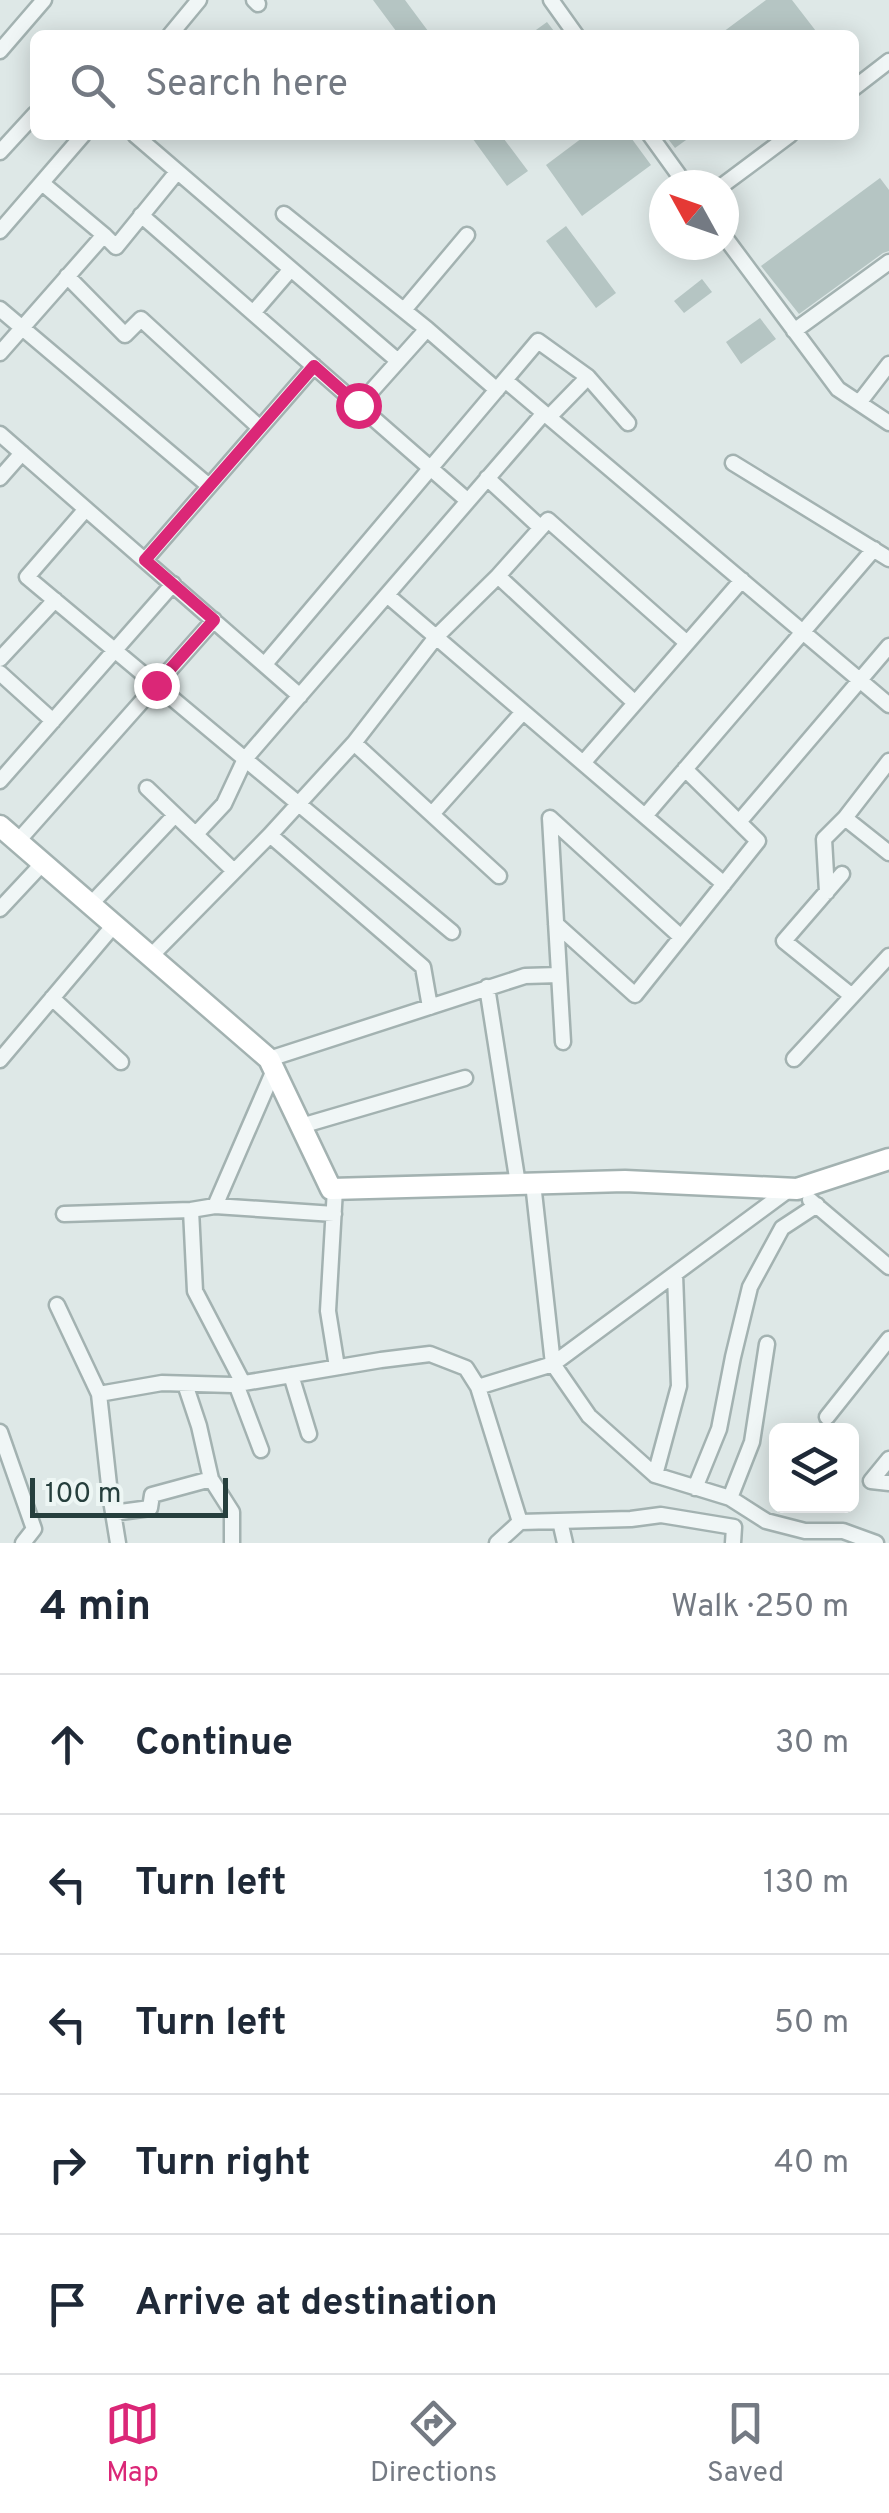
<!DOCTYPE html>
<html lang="en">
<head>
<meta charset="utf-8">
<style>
  :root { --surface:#fff; --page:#f2f2f3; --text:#1f2937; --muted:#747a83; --line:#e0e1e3; --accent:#db2777 }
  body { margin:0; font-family:Overpass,sans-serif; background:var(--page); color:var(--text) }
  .controls { position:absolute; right:30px; bottom:30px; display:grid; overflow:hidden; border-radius:15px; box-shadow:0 5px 25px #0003 }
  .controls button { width:90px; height:90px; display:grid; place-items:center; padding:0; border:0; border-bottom:2px solid var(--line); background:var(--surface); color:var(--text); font:50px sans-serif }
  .compass { position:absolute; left:649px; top:170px; width:90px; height:90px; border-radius:50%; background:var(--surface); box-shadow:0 5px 25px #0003; rotate:310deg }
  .scale { position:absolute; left:30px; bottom:25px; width:198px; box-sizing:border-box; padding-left:10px; border:5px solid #263f3d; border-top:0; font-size:28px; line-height:35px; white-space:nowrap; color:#263f3d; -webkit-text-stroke:8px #edf6f4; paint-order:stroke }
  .stop { position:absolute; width:30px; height:30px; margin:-22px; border:8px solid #db2777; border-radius:50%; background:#fff }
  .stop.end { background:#db2777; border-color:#fff; box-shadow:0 2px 10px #0008 }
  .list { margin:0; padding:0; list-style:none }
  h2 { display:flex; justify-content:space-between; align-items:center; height:130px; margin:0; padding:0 40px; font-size:42px }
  h2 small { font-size:32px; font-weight:400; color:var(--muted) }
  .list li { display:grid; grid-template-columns:65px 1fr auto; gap:30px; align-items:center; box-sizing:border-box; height:140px; padding:0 40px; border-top:2px solid var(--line) }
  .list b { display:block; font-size:38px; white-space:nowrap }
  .list em { font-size:32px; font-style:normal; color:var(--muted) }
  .icon { flex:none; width:55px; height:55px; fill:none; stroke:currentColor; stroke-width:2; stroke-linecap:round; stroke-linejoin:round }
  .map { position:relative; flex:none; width:889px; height:1543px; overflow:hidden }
  .search { position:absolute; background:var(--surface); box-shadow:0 5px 25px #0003; left:30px; right:30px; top:30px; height:110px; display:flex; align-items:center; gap:25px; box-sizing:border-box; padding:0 35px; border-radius:15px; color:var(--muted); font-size:38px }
  .sheet { height:830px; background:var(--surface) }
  nav { display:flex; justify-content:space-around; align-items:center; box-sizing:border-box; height:140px; border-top:2px solid var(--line); background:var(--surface); font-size:28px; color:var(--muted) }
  nav a { display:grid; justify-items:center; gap:5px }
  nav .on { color:var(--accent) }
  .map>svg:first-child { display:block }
  .building { fill:#b5c5c3 }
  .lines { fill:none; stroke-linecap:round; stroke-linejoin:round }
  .street-casing { stroke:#a3b2b1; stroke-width:19 }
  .secondary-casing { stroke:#a3b2b1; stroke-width:25 }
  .street { stroke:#f0f6f6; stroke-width:14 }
  .secondary { stroke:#fff; stroke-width:20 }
  .route { stroke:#db2777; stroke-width:12 }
</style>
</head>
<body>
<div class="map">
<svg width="889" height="1543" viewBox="0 0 889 1543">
  <rect width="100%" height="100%" fill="#dee8e7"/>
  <path class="building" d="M373 0H405L431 35H399Z
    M766 0H792L819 35H719Z
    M547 22 557 35H529Z
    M470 135H501L528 171 507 186Z
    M586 135H629L651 165 582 216 546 165Z
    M665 135H693L675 148Z
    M880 178 889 190V251L883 253 799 314 761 266Z
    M566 226 616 293 596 308 546 241Z
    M702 279 712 292 684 313 674 301Z
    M760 318 776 339 741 364 726 342Z"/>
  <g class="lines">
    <defs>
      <path id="street" d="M254 0 258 4
        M551 0 576 35
        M170 35 199 0
        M0 51 44 0
        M854 88 889 61
        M135 135 398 361
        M650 135 686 185
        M0 152 35 114
        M42 183 104 235
        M723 185 790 135
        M284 214 427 329 497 390
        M141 215 468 501
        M0 231 83 135
        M724 236 838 389 889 423
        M67 276 125 335 141 319 260 428
        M0 309 209 486
        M404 310 467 235
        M253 313 291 269
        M794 331 889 262
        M0 353 104 235 116 247 177 172
        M588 377 628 423
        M505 380 889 705
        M859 403 889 364
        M359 405 427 329
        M0 434 300 696
        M733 463 889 559
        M0 478 22 453
        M487 478 541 528
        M86 509 27 577 452 932
        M145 560 314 366
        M387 595 724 884
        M0 659 55 600
        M265 664 538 341 588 377 549 417
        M0 673 53 721
        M635 703 498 576 548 520 687 643
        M354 743 436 637 498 576
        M583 763 742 580
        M0 781 173 584
        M147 788 234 871
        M432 814 523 712
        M645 816 874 549
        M845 818 889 853
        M739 822 889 646
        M196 834 224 804 245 759 544 413
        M270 835 354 743 499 876
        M18 841 214 620
        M842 874 784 941 852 996
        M827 892 824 839 845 818 889 761
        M91 904 175 815
        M0 909 43 863
        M556 924 635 995 758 841 685 769
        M151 956 270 835 423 967 430 1007
        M487 987 518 1184
        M52 998 121 1062
        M563 1042 550 818 681 937
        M269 1059 525 976 559 975
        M794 1059 889 956
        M0 1060 114 925
        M301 1126 465 1078
        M533 1183 553 1364 589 1416 655 1475 730 1498 766 1521 805 1531H843L876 1543
        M335 1189 328 1311 337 1367
        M810 1200 889 1267
        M215 1206 274 1070
        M191 1210 195 1291 243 1383
        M64 1214 191 1210 215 1206 334 1214
        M57 1305 99 1394
        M291 1375 309 1434
        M185 1384 199 1426 211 1479 232 1512V1543
        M236 1384 261 1450
        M478 1387 553 1364 791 1188
        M827 1417 889 1339
        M0 1432 34 1529 23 1543
        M889 1459 871 1481 889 1483
        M655 1475 679 1386 675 1274
        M695 1488 719 1429 733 1357 750 1287 782 1228 817 1205
        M730 1498 752 1442 767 1344
        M113 1513 150 1508 152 1495 211 1479
        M560 1521 565 1543
        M520 1522 631 1519 661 1515 734 1527 733 1543
        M118 1543 110 1494 99 1394 162 1383 232 1385 381 1360 430 1354 466 1368 478 1387 520 1522 497 1543"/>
      <path id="secondary" d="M0 826 269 1059 331 1189 625 1181 797 1189 889 1159"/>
    </defs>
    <use href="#street" class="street-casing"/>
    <use href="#secondary" class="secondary-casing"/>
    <use href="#street" class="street"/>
    <use href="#secondary" class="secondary"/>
  </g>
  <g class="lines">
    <path class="route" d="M156 685 214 620 145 560 314 366 358 405"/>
  </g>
</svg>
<div class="controls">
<button><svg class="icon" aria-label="layers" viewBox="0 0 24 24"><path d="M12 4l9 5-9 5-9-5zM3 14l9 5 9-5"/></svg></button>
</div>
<svg class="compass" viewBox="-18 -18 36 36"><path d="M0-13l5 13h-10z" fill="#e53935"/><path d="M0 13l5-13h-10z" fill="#747a83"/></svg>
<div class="scale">100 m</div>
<div class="stop" style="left:358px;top:405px"></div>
<div class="stop end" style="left:156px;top:685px"></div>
<div class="search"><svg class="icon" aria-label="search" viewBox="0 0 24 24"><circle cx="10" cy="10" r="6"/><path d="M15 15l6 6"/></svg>Search here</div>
</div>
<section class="sheet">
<h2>4 min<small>Walk · 250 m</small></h2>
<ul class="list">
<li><svg class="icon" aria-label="ahead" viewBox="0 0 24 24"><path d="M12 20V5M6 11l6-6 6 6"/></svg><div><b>Continue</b></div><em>30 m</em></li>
<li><svg class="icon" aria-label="left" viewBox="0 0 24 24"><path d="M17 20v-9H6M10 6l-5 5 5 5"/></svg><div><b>Turn left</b></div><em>130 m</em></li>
<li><svg class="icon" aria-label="left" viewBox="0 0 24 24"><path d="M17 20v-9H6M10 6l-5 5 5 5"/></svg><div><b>Turn left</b></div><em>50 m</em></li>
<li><svg class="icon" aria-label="right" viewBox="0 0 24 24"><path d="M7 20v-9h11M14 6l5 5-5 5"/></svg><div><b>Turn right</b></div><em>40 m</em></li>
<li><svg class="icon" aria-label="arrive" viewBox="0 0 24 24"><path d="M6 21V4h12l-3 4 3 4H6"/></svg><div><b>Arrive at destination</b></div></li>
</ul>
</section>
<nav>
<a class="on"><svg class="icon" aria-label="map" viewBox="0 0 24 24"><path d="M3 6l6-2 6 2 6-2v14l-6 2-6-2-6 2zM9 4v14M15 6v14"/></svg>Map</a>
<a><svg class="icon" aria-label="directions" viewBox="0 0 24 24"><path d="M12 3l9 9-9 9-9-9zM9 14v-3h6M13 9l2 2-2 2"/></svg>Directions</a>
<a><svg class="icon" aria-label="saved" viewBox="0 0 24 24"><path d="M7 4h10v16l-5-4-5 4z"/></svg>Saved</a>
</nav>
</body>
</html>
